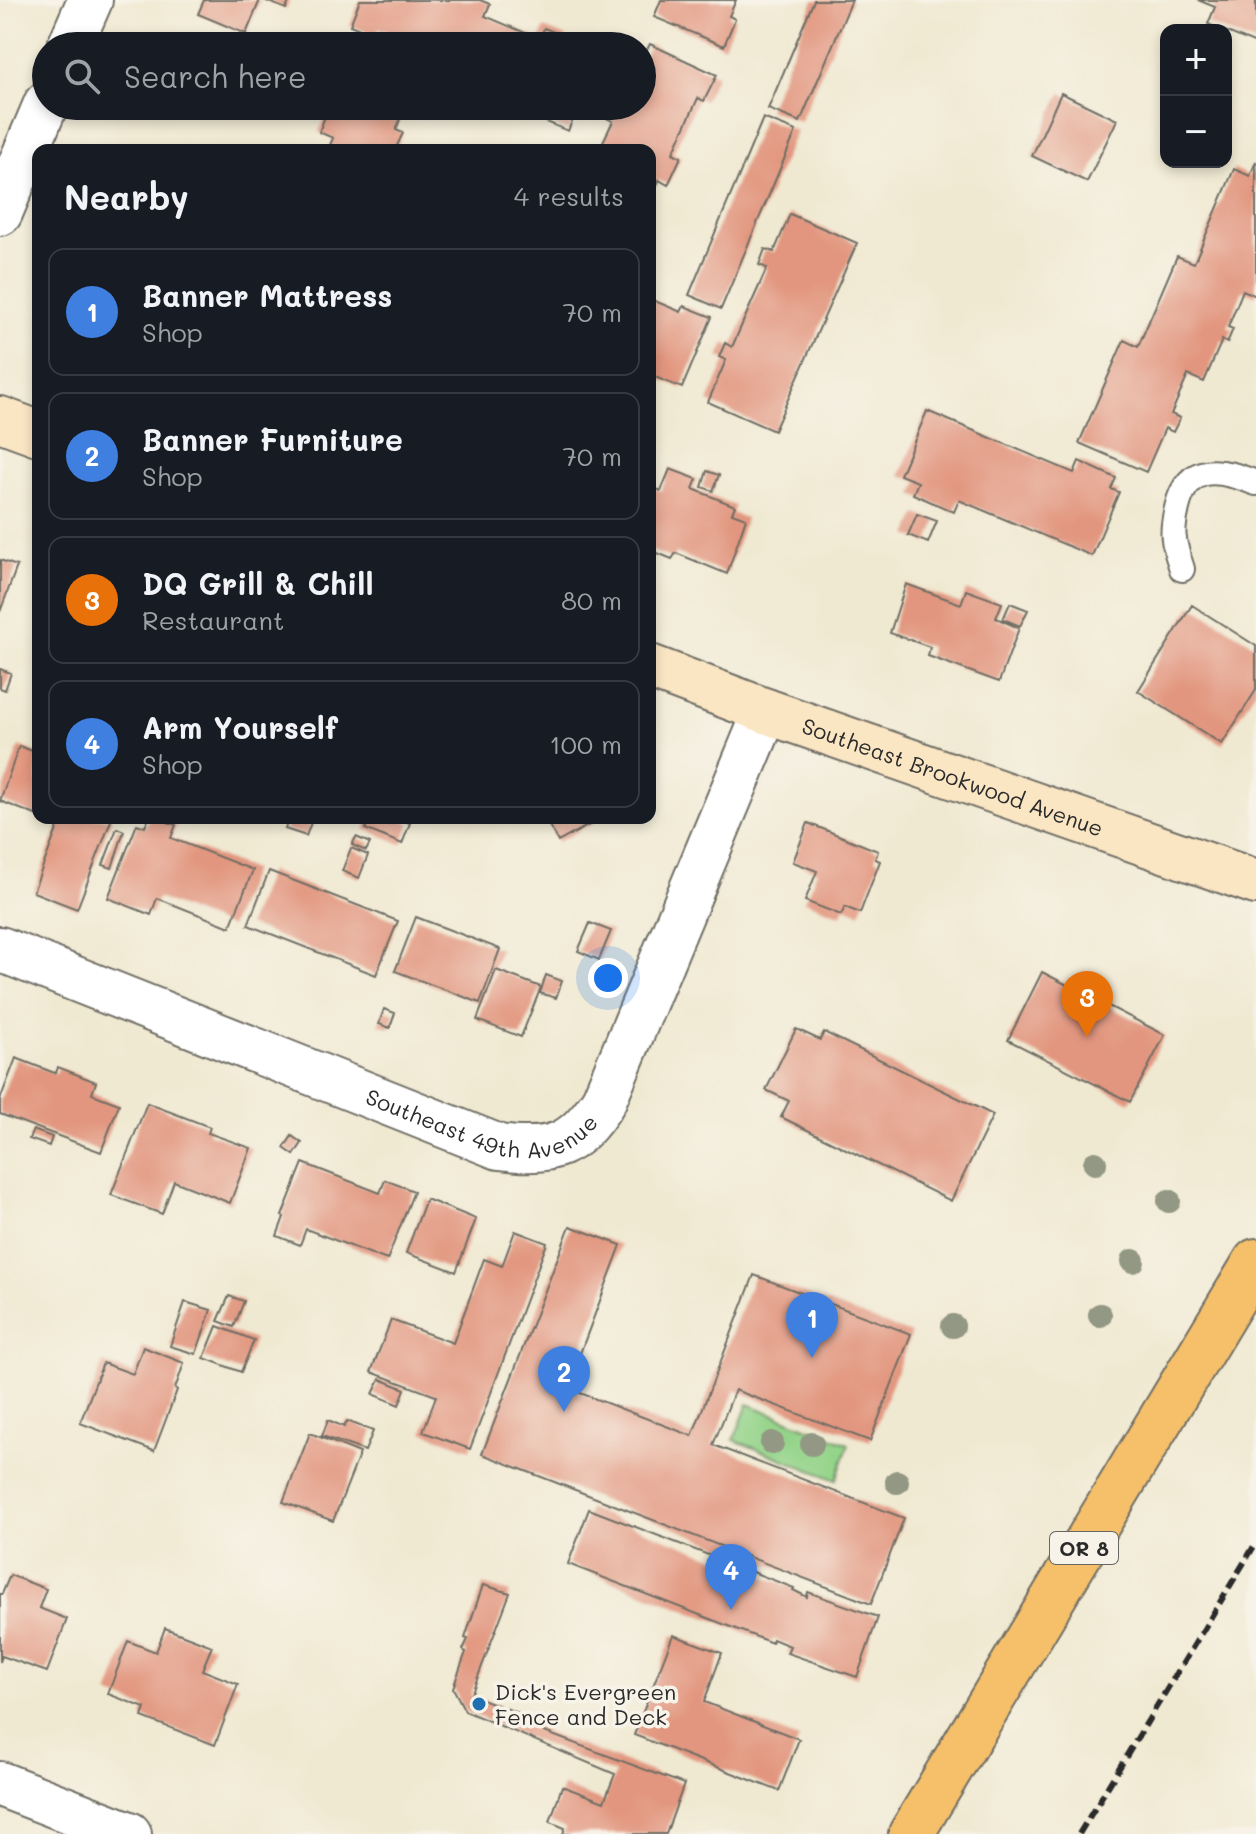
<!DOCTYPE html>
<html lang="en">
<head>
<meta charset="utf-8">
<style>
  :root { --surface:#171b24; --page:#20242c; --text:#f1f3f6; --muted:#9ea1a6; --line:#363941; --accent:#1a73e8 }
  body { margin:0; font-family:Mali,sans-serif; background:var(--page); color:var(--text) }
  .controls { position:absolute; right:24px; top:24px; display:grid; overflow:hidden; border-radius:16px; box-shadow:0 4px 12px #0003 }
  .controls button { width:72px; height:72px; display:grid; place-items:center; padding:0; border:0; border-bottom:2px solid var(--line); background:var(--surface); color:var(--text); font:40px sans-serif }
  .you { position:absolute; left:608px; top:978px; width:28px; height:28px; margin:-20px; border:6px solid #fff; border-radius:50%; background:#1a73e8; box-shadow:0 0 0 12px #1a73e833 }
  .badge { display:grid; place-items:center; width:52px; height:52px; border-radius:50%; background:var(--accent); color:#fff; font-size:26px; font-weight:700 }
  .pin { position:absolute; translate:-50% -66px; filter:drop-shadow(0 2px 4px #0008) }
  .pin::after { content:''; position:absolute; top:42px; width:28px; height:24px; background:inherit; clip-path:polygon(0 0,100% 0,50% 100%) }
  .list { margin:0; padding:0; list-style:none }
  h2 { display:flex; justify-content:space-between; align-items:center; height:104px; margin:0; padding:0 32px; font-size:34px }
  h2 small { font-size:26px; font-weight:400; color:var(--muted) }
  .list li { display:grid; grid-template-columns:52px 1fr auto; gap:24px; align-items:center; box-sizing:border-box; height:128px; margin:0 16px 16px; padding:0 16px; border:2px solid var(--line); border-radius:16px }
  .list b { display:block; font-size:30px; white-space:nowrap }
  .list p { margin:0; font-size:26px; white-space:nowrap; color:var(--muted) }
  .list em { font-size:26px; font-style:normal; color:var(--muted) }
  .icon { flex:none; width:44px; height:44px; fill:none; stroke:currentColor; stroke-width:2; stroke-linecap:round; stroke-linejoin:round }
  .map { position:relative; flex:none; width:1256px; height:1834px; overflow:hidden }
  .search { position:absolute; background:var(--surface); box-shadow:0 4px 12px #0003; left:32px; top:32px; width:624px; height:88px; display:flex; align-items:center; gap:20px; box-sizing:border-box; padding:0 28px; border-radius:44px; color:var(--muted); font-size:30px }
  .panel { position:absolute; background:var(--surface); box-shadow:0 4px 12px #0003; left:32px; top:144px; width:624px; height:680px; border-radius:16px }
  .map>svg:first-child { display:block }
  .green { fill:#94d48a; stroke:#60805a; stroke-width:2 }
  .building { fill:#e2967f }
  .lines { fill:none; stroke-linecap:round; stroke-linejoin:round }
  .service-casing { stroke:#706e65; stroke-width:28 }
  .minor-casing { stroke:#706e65; stroke-width:48 }
  .secondary-casing { stroke:#706e65; stroke-width:48 }
  .primary-casing { stroke:#706e65; stroke-width:48 }
  .service { stroke:#fff; stroke-width:24 }
  .minor { stroke:#fff; stroke-width:44 }
  .secondary { stroke:#fbe6c4; stroke-width:44 }
  .primary { stroke:#f6c06b; stroke-width:44 }
  .rail { stroke:#2b2b2b; stroke-width:6; stroke-dasharray:12 6; stroke-linecap:butt }
  .tree { fill:#929883 }
  .poi-dot { fill:#1f6fb2; stroke:#f7f3e8; stroke-width:3 }
  .labels { text-anchor:middle; dominant-baseline:central; stroke-width:7; stroke-linejoin:round; paint-order:stroke }
  .shield { fill:#f7f3e8; stroke:#686764; stroke-width:2 }
  .shield-label { font-size:20px; font-weight:bold; fill:#2b2b2b }
  .street-label { font-size:22px; fill:#2b2b2b; stroke:#f7f3e8 }
  .poi-label { font-size:22px; fill:#2b2b2b; stroke:#f7f3e8; text-anchor:start }
</style>
</head>
<body>
<div class="map">
<svg width="1256" height="1834" viewBox="0 0 1256 1834">
  <rect width="100%" height="100%" fill="#f7f3e8"/>
  <filter id="ink" filterUnits="userSpaceOnUse"><feTurbulence type="fractalNoise" baseFrequency=".0125" numOctaves="2"/><feDisplacementMap in="SourceGraphic" scale="16" xChannelSelector="R" yChannelSelector="G"/><feConvolveMatrix kernelMatrix="1 2 1 2 8 2 1 2 1" color-interpolation-filters="sRGB"/></filter>
  <filter id="wash" filterUnits="userSpaceOnUse"><feTurbulence type="fractalNoise" baseFrequency=".006" numOctaves="4" result="noise"/><feDisplacementMap in="SourceGraphic" scale="32" xChannelSelector="R" yChannelSelector="G"/><feGaussianBlur stdDeviation="1.8" result="paint"/><feColorMatrix in="noise" values="0 0 0 0 0 0 0 0 0 0 0 0 0 0 0 0 0 1.4 0 .05"/><feComposite in="paint" operator="in"/></filter>
  <g filter="url(#wash)">
    <rect width="100%" height="100%" fill="#f0e9d2"/>
    <path class="green" d="M748 1404 849 1444 836 1480 734 1440Z"/>
    <g id="blocks">
      <path class="building" d="M204 0H260L246 34 198 14Z
        M264 0H290L286 9Z
        M360 0H480L490 4 485 16 540 39 544 28 567 37 563 46H421L379 28 376 36 350 25Z
        M661 0H736L729 16 735 19 724 46 654 17Z
        M814 0H852L800 122 768 109Z
        M1198 0H1256V44L1208 24 1215 7Z
        M650 44 717 75 704 101 698 98 673 153 681 157 668 185 659 180 657 185 650 182V150H599L613 121 602 116 607 106H642V59Z
        M1061 93 1117 120 1087 182 1032 156Z
        M329 106H405L396 130 403 133 395 150H328L333 138 319 132Z
        M532 106H578L568 131 539 119 543 111Z
        M763 118 796 131 721 309 689 295Z
        M1256 161V296L1243 290 1228 327 1233 329 1227 343 1222 340 1204 382 1188 375 1171 414 1180 418 1173 432 1165 428 1146 472 1079 443 1124 340 1138 347 1177 256 1194 263 1234 169 1250 176Z
        M790 214 857 243 774 431 708 402 726 360 719 357 725 343 732 347 767 268 759 265 765 249 774 252Z
        M650 299 681 312 684 306 712 317 682 388 650 375Z
        M927 411 1074 473 1079 461 1116 478 1111 489 1119 492 1092 556 959 500 954 512 913 494 918 482 900 475Z
        M670 469 697 479 693 489 735 506 732 513 746 518 727 574 676 553 672 559 650 550V486L661 491Z
        M707 471 719 475 713 491 702 487Z
        M917 514 937 521 928 543 908 535Z
        M0 560 17 566 0 612Z
        M906 584 961 604 966 590 1002 603 996 618 1019 628 999 682 928 656 930 647 890 633Z
        M1010 603 1028 610 1020 626 1003 619Z
        M1192 605 1256 646V690L1222 744 1138 691Z
        M0 669 11 673 5 690 0 688Z
        M19 746 38 753V816L0 801Z
        M44 818H112L77 909 33 892 59 824Z
        M149 818H157L176 825 171 838 253 870 230 927 157 898 151 915 108 898 137 824 145 827Z
        M288 818 312 820 306 836 285 829Z
        M370 818H398L410 823 402 844 365 829Z
        M545 818H602L558 842Z
        M808 823 878 851 875 859 880 861 860 913 845 907 841 915 805 901 817 871 793 862Z
        M117 828 124 831 112 868 103 865Z
        M356 837 370 843 366 851 352 845Z
        M351 848 368 855 359 878 342 871Z
        M269 871 398 921 376 975 248 925Z
        M416 917 500 949 480 1003 395 971Z
        M590 923 611 931 599 960 578 951Z
        M496 970 541 987 521 1037 477 1020Z
        M1042 972 1165 1035 1130 1102 1008 1040Z
        M546 975 562 981 556 998 540 993Z
        M384 1009 395 1013 390 1028 379 1024Z
        M796 1029 820 1040 824 1032 993 1115 951 1201 781 1117 789 1101 766 1090Z
        M16 1058 52 1072 56 1073 58 1067 96 1082 92 1094 119 1104 101 1152 0 1114V1100Z
        M147 1103 210 1127 208 1133 251 1148 230 1203 174 1181 162 1214 111 1195Z
        M33 1130 52 1137 49 1146 29 1139Z
        M292 1136 302 1143 294 1155 284 1148Z
        M303 1163 380 1193 385 1180 414 1191 387 1260 306 1229 300 1245 277 1236 284 1217 282 1216Z
        M426 1199 476 1219 456 1272 406 1253Z
        M570 1226 621 1245 567 1388 692 1436 754 1275 911 1334 870 1441 735 1390 713 1445 904 1518 871 1604 482 1454Z
        M515 1231 547 1243 470 1449 423 1432 436 1396 371 1372 391 1320 453 1343 484 1259 502 1266Z
        M229 1296 244 1301 234 1327 218 1321Z
        M185 1302 211 1310 196 1354 170 1346Z
        M217 1326 254 1340 241 1372 204 1358Z
        M143 1347 184 1363 175 1389 177 1390 154 1451 80 1423 103 1363 133 1374Z
        M380 1379 405 1389 399 1405 373 1394Z
        M328 1420 344 1427 347 1421 373 1431 365 1451 322 1436Z
        M310 1433 360 1453 333 1521 283 1502Z
        M589 1509 794 1588 793 1590 807 1597 808 1592 878 1617 857 1677 787 1653 790 1646 773 1639 772 1643 568 1564Z
        M10 1575 46 1589 39 1608 67 1619 47 1672 2 1656 0 1662V1594H2Z
        M483 1585 510 1593 471 1695 547 1724 544 1732 684 1784 666 1834H563L565 1828 550 1822 562 1786 604 1802 615 1774 465 1711 453 1688 466 1652 463 1650 468 1639 465 1638Z
        M165 1628 212 1646 202 1670 238 1684 215 1745 142 1717 145 1708 108 1694 128 1641 156 1652Z
        M673 1635 722 1653 704 1702 799 1739 779 1791 634 1735Z"/>
    </g>
  </g>
  <g filter="url(#ink)">
    <use href="#blocks" fill-opacity="0" stroke="#706e65" stroke-width="2"/>
    <g class="lines">
      <defs>
        <path id="service" d="M1182 569C1179 559 1175 549 1174 539 1172 529 1175 517 1177 508 1188 461 1220 469 1256 483"/>
        <g id="minor">
          <path d="M70 46 90 0"/>
          <path d="M0 213 46 104"/>
          <path id="s1" d="M0 949 499 1147C553 1154 575 1146 604 1100L766 711"/>
          <path d="M0 1784 129 1834"/>
        </g>
        <g id="secondary">
          <path d="M0 419 38 433"/>
          <path id="s2" d="M650 667 766 711 1256 882"/>
        </g>
        <path id="primary" d="M911 1834 1256 1261"/>
      </defs>
      <use href="#service" class="service-casing"/>
      <use href="#minor" class="minor-casing"/>
      <use href="#secondary" class="secondary-casing"/>
      <use href="#primary" class="primary-casing"/>
      <use href="#service" class="service"/>
      <use href="#minor" class="minor"/>
      <use href="#secondary" class="secondary"/>
      <use href="#primary" class="primary"/>
      <path class="rail" d="M1079 1834 1256 1543"/>
    </g>
    <g class="tree">
      <circle cx="1095" cy="1163" r="12"/>
      <circle cx="1169" cy="1201" r="12"/>
      <circle cx="1133" cy="1261" r="12"/>
      <circle cx="1100" cy="1315" r="12"/>
      <circle cx="953" cy="1326" r="12"/>
      <circle cx="772" cy="1443" r="12"/>
      <circle cx="812" cy="1444" r="12"/>
      <circle cx="897" cy="1482" r="12"/>
    </g>
  </g>
  <circle class="poi-dot" cx="479" cy="1704" r="8"/>
  <g class="labels">
    <rect class="shield" x="1050" y="1532" width="68" height="32" rx="6"/>
    <g class="shield-label">
      <text x="1084" y="1548">OR 8</text>
    </g>
    <g class="street-label">
      <text stroke="none"><textPath href="#s2" startOffset="322">Southeast Brookwood Avenue</textPath></text>
      <text stroke="none"><textPath href="#s1" startOffset="518">Southeast 49th Avenue</textPath></text>
    </g>
    <g class="poi-label">
      <text x="495" y="1691">Dick's Evergreen<tspan x="495" dy="25">Fence and Deck</tspan></text>
    </g>
  </g>
</svg>
<div class="controls">
<button>+</button>
<button>−</button>
</div>
<div class="you"></div>
<div class="pin badge" style="left:812px;top:1358px;background:#3f7fe0">1</div>
<div class="pin badge" style="left:564px;top:1412px;background:#3f7fe0">2</div>
<div class="pin badge" style="left:1087px;top:1037px;background:#e8710a">3</div>
<div class="pin badge" style="left:731px;top:1610px;background:#3f7fe0">4</div>
<div class="search"><svg class="icon" aria-label="search" viewBox="0 0 24 24"><circle cx="10" cy="10" r="6"/><path d="M15 15l6 6"/></svg>Search here</div>
<section class="panel">
<h2>Nearby<small>4 results</small></h2>
<ul class="list">
<li><span class="badge" style="background:#3f7fe0">1</span><div><b>Banner Mattress</b><p>Shop</p></div><em>70 m</em></li>
<li><span class="badge" style="background:#3f7fe0">2</span><div><b>Banner Furniture</b><p>Shop</p></div><em>70 m</em></li>
<li><span class="badge" style="background:#e8710a">3</span><div><b>DQ Grill &amp; Chill</b><p>Restaurant</p></div><em>80 m</em></li>
<li><span class="badge" style="background:#3f7fe0">4</span><div><b>Arm Yourself</b><p>Shop</p></div><em>100 m</em></li>
</ul>
</section>
</div>
</body>
</html>
